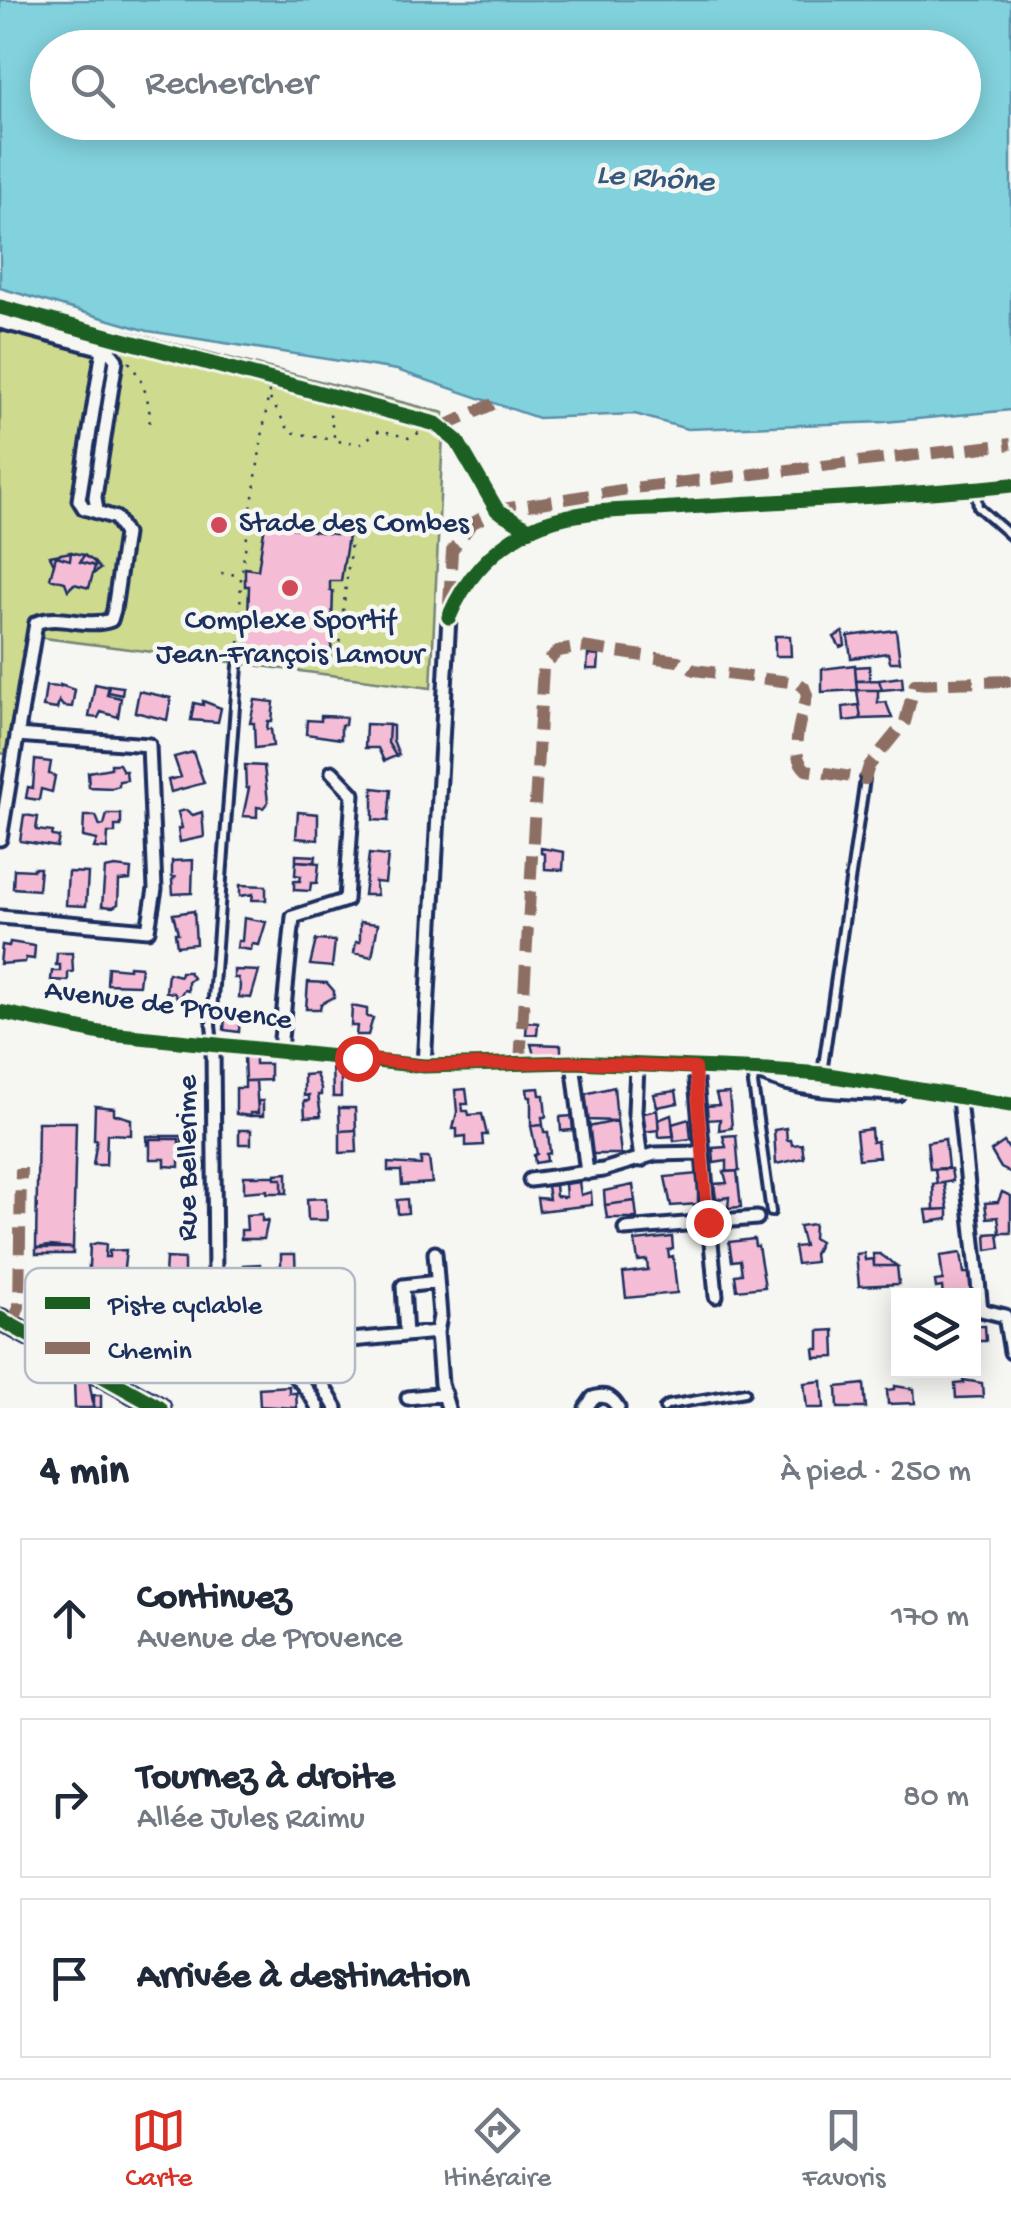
<!DOCTYPE html>
<html lang="fr">
<head>
<meta charset="utf-8">
<style>
  :root { --surface:#fff; --page:#f2f2f3; --text:#1f2937; --muted:#747a83; --line:#e0e1e3; --accent:#d93025 }
  body { margin:0; font-family:"Gochi Hand",sans-serif; background:var(--page); color:var(--text) }
  .controls { position:absolute; right:30px; bottom:30px; display:grid; overflow:hidden; border-radius:0px; box-shadow:0 5px 25px #0003 }
  .controls button { width:90px; height:90px; display:grid; place-items:center; padding:0; border:0; border-bottom:2px solid var(--line); background:var(--surface); color:var(--text); font:50px sans-serif }
  .stop { position:absolute; width:30px; height:30px; margin:-22px; border:8px solid #d93025; border-radius:50%; background:#fff }
  .stop.end { background:#d93025; border-color:#fff; box-shadow:0 2px 10px #0008 }
  .list { margin:0; padding:0; list-style:none }
  h2 { display:flex; justify-content:space-between; align-items:center; height:130px; margin:0; padding:0 40px; font-size:42px }
  h2 small { font-size:32px; font-weight:400; color:var(--muted) }
  .list li { display:grid; grid-template-columns:65px 1fr auto; gap:30px; align-items:center; box-sizing:border-box; height:160px; margin:0 20px 20px; padding:0 20px; border:2px solid var(--line); border-radius:0px }
  .list b { display:block; font-size:38px; white-space:nowrap }
  .list p { margin:0; font-size:32px; white-space:nowrap; color:var(--muted) }
  .list em { font-size:32px; font-style:normal; color:var(--muted) }
  .icon { flex:none; width:55px; height:55px; fill:none; stroke:currentColor; stroke-width:2; stroke-linecap:round; stroke-linejoin:round }
  .map { position:relative; flex:none; width:1011px; height:1408px; overflow:hidden }
  .search { position:absolute; background:var(--surface); box-shadow:0 5px 25px #0003; left:30px; right:30px; top:30px; height:110px; display:flex; align-items:center; gap:25px; box-sizing:border-box; padding:0 35px; border-radius:55px; color:var(--muted); font-size:38px }
  .sheet { height:670px; background:var(--surface) }
  nav { display:flex; justify-content:space-around; align-items:center; box-sizing:border-box; height:140px; border-top:2px solid var(--line); background:var(--surface); font-size:28px; color:var(--muted) }
  nav a { display:grid; justify-items:center; gap:5px }
  nav .on { color:var(--accent) }
  .map>svg:first-child { display:block }
  .green { fill:#cedb8e; stroke:#748576; stroke-width:2.5 }
  .water { fill:#82d2dd; stroke:#5991aa; stroke-width:2.5; fill-rule:evenodd }
  .building { fill:#f5bdd5; stroke:#1b2f5e; stroke-width:2.5 }
  .lines { fill:none; stroke-linecap:round; stroke-linejoin:round }
  .lane-casing { stroke:#1b2f5e; stroke-width:14 }
  .street-casing { stroke:#1b2f5e; stroke-width:19 }
  .primary-casing { stroke:#1b2f5e; stroke-width:25 }
  .path { stroke:#1b2f5e; stroke-width:2.5; stroke-dasharray:2.5 8; stroke-linecap:butt }
  .lane { stroke:#f6f6f2; stroke-width:6 }
  .street { stroke:#f6f6f2; stroke-width:11 }
  .primary { stroke:#f6f6f2; stroke-width:18 }
  .quiet { stroke:#8d6e63; stroke-width:12; stroke-dasharray:25 12; stroke-linecap:butt }
  .cycleway-casing { stroke:#f6f6f2; stroke-width:21 }
  .cycleway { stroke:#1b5e20; stroke-width:15 }
  .route { stroke:#d93025; stroke-width:12 }
  .poi-dot { fill:#d1495b; stroke:#f6f6f2; stroke-width:4 }
  .labels { text-anchor:middle; dominant-baseline:central; stroke-width:9; stroke-linejoin:round; paint-order:stroke }
  .poi-label { font-size:30px; fill:#1b2f5e; stroke:#f6f6f2; text-anchor:start }
  .street-label { font-size:30px; fill:#1b2f5e; stroke:#f6f6f2 }
  .water-label { font-size:32px; font-style:italic; fill:#35587e; stroke:#f6f6f2 }
  .key { fill:#f6f6f2; stroke:#b4bac6; stroke-width:2.5 }
  .key-label { font-size:28px; fill:#1b2f5e }
</style>
</head>
<body>
<div class="map">
<svg width="1011" height="1408" viewBox="0 0 1011 1408">
  <rect width="100%" height="100%" fill="#f6f6f2"/>
  <filter id="ink" filterUnits="userSpaceOnUse"><feTurbulence type="fractalNoise" baseFrequency=".01" numOctaves="2"/><feDisplacementMap in="SourceGraphic" scale="20" xChannelSelector="R" yChannelSelector="G"/><feConvolveMatrix kernelMatrix="1 2 1 2 8 2 1 2 1" color-interpolation-filters="sRGB"/></filter>
  <g filter="url(#ink)">
    <path class="green" d="M0 299 444 413 431 688 28 636 5 754 0 753Z"/>
    <path class="water" d="M0 0H1011V410L885 422 687 429 635 414 538 418 397 370 148 331 0 288ZM48 48H964V122H48Z"/>
    <path class="building" d="M265 524 348 536 341 581H330V590L333 591 331 655 247 652 249 586H245V568L258 570Z
      M71 552 84 555 80 562 95 566 89 588 74 584 68 590 65 582 50 578 56 556 70 560Z
      M71 552 70 560 56 556 54 564 50 556Z
      M84 555 93 561 100 569 93 574 95 566 80 562Z
      M896 630 900 662H890L888 653 851 658 848 636Z
      M843 632 845 645 840 647 834 637Z
      M775 636H790L791 656H775Z
      M588 655 599 656 598 669H587Z
      M855 665 857 690 822 692V669Z
      M869 666 870 681H856L855 667Z
      M902 677 903 688 882 690 879 680Z
      M879 680 882 690H857L856 681Z
      M95 684 109 687 107 695 121 698 118 717 101 712 98 718 89 717Z
      M60 685 75 690 72 707 63 706 59 701 57 709 43 707 46 686 60 687Z
      M108 685 123 687 122 695 108 692Z
      M857 690H878V703L886 702 892 718 861 719Z
      M139 691 171 698 167 720 135 712Z
      M255 700 274 702 272 721H268L267 729H271L273 746 255 748 254 723H250Z
      M203 701 221 708 218 722 191 720 194 703 203 705Z
      M859 705 861 719 844 721 843 707Z
      M321 716 346 717 345 725H341V739L306 734 307 720 321 721Z
      M366 724 389 725 388 743 396 756 384 761 378 748H365Z
      M389 725 393 726V740L399 755 396 756 388 743Z
      M193 752 204 783 171 792 168 780 181 777 174 757Z
      M35 760 51 762 49 774 55 776 52 792 41 789 39 800 26 798 28 787 33 788Z
      M111 764H119L123 771H126L127 780 119 781V786L112 788 89 787 88 772 111 768Z
      M245 765 264 766 268 802 263 808 257 807V817L243 816 249 788H246Z
      M373 788 391 790 388 821 373 820Z
      M186 810 193 815 202 812 204 837 180 842 178 829 182 828 178 812Z
      M298 812 318 814V840L296 838Z
      M107 814H121V826H115V833H108L107 849 94 848 97 840 83 837 84 816H96L100 826 104 825Z
      M24 815 38 817 36 830 53 832 52 836 59 837 57 847 20 841Z
      M541 848 564 852 563 870 545 869V854L541 853Z
      M369 854 388 856 385 883 375 882 377 895H364Z
      M296 855 316 856 315 862 296 861Z
      M193 860 192 893 173 894 172 880 175 877 172 876V861Z
      M296 861 319 863 317 883H311L310 891 294 890V881H300L301 876 295 875Z
      M115 867 131 869 130 880 119 881 118 904 113 907 102 906 105 869Z
      M33 868H40L38 890 13 888 14 869 33 870Z
      M68 872 88 873 86 906 66 905Z
      M240 885 266 886V900H252L253 894 240 896Z
      M194 911 196 944 177 946 175 933H178L173 914Z
      M244 918 266 922 259 945 252 944 251 950 237 948 238 941H242Z
      M360 922 378 924 372 957 354 953 356 942H360Z
      M316 940 335 941 332 967 310 965Z
      M10 942 35 946 34 959 26 958 25 962 0 964 2 945 9 946Z
      M57 953H72L73 972H68V981L51 980 52 971H60V965H56Z
      M129 966 141 967 139 985 107 984 108 967 129 969Z
      M234 970 259 971 251 998 239 997 240 985 238 978H234Z
      M181 972H189L193 978 188 982V991L184 990 178 999 174 993 166 992 168 973 180 976Z
      M308 982 327 983 334 991V997L321 1004 320 1009H306Z
      M352 1006 367 1009V1017L373 1018 368 1035H356L357 1026H351Z
      M225 1015 240 1016 239 1032 224 1030Z
      M527 1022 538 1023 537 1035 526 1034Z
      M531 1044 561 1045V1055H534Z
      M244 1056 255 1057V1064H270V1080L245 1081Z
      M332 1064 341 1065V1097H333Z
      M316 1074 321 1088V1095H318L321 1116 305 1117 304 1101H309V1095L304 1096V1075Z
      M245 1081H256L258 1113H250V1116L236 1114V1088H245Z
      M614 1087 617 1121 587 1120 585 1094Z
      M539 1088 540 1095H544L546 1117H542L543 1125 531 1126V1097H528L527 1089Z
      M466 1089 468 1104H462L463 1111H468L469 1115 482 1114 487 1135H482L483 1145 466 1146V1136L457 1137V1129H453L457 1112 455 1090Z
      M676 1091 678 1103 657 1107 654 1094Z
      M729 1093 732 1128 719 1130 720 1119 707 1120 706 1106 719 1105 716 1094Z
      M258 1101H263V1116H250V1113H258Z
      M95 1106 114 1108V1114L131 1119V1135L107 1134 106 1165H93L97 1140H94Z
      M339 1108H355L356 1130 340 1131Z
      M657 1110 659 1130 642 1132 640 1114Z
      M671 1115 674 1136 659 1137 658 1120Z
      M572 1116 573 1130 561 1131 560 1117Z
      M689 1119 691 1139 674 1141 672 1124Z
      M617 1121 621 1154H591L588 1127Z
      M38 1122H76L73 1248H36Z
      M543 1125 544 1132H548L550 1153 546 1154 547 1161 535 1163 534 1155 537 1154 531 1126Z
      M786 1128 787 1140H791L792 1145 802 1144 804 1158 776 1164 774 1130Z
      M871 1129 872 1142 877 1141 879 1157 859 1159 856 1131Z
      M239 1130H251V1144H239Z
      M356 1130 357 1152 340 1153V1131Z
      M736 1135 739 1171 727 1172V1161L714 1163 713 1148 726 1147 723 1136Z
      M147 1136H182V1151H179V1139H150L147 1146Z
      M150 1139H179V1167L165 1166V1159H150Z
      M945 1139 948 1168 930 1169 927 1142Z
      M1004 1142 1011 1152V1173L1001 1168 991 1151Z
      M421 1158H429L432 1183 402 1185 401 1171H388V1163L421 1165Z
      M935 1169H951L953 1181 937 1184Z
      M737 1171 741 1207 728 1208 729 1197 716 1199 714 1184 727 1183 724 1172Z
      M287 1173V1193H282V1179H275V1174Z
      M698 1174V1204L671 1206 665 1177Z
      M244 1176H275V1179H282V1193H267V1190L244 1192Z
      M579 1182 581 1195 591 1192 592 1205 539 1211 537 1198 549 1199 547 1186 555 1185 556 1196 563 1197H566L565 1184Z
      M944 1183 948 1209 934 1210 933 1184Z
      M633 1185 635 1201 605 1205 604 1191Z
      M1002 1192 1011 1196V1233H1000L998 1217 987 1218 985 1203 998 1202Z
      M326 1198 327 1220H308L307 1199Z
      M407 1199 408 1213 398 1214 397 1200Z
      M635 1201 637 1218H607L605 1205Z
      M948 1209V1219L928 1222 926 1210Z
      M262 1214V1221L268 1220 264 1239H241V1230H247L246 1215Z
      M814 1224 813 1238 820 1242 814 1254 815 1262 797 1264 794 1247 804 1246 799 1226Z
      M998 1233 1000 1248 987 1250 986 1234Z
      M672 1237 673 1249 668 1250 669 1257 673 1256 677 1293 626 1298 623 1273 648 1270 647 1260 638 1261 635 1241Z
      M754 1239 755 1246H758L765 1287 737 1290 735 1275 742 1274 740 1260 732 1261 729 1242Z
      M97 1243 106 1244 105 1257H109V1251L126 1250 123 1277H110V1271H105L101 1277 104 1280 101 1293 88 1286 90 1245Z
      M49 1246 73 1248V1254H36V1248Z
      M864 1253 865 1260 874 1259V1266H897L899 1284 859 1286 856 1254Z
      M961 1253 964 1273H969L972 1296H943L942 1287 936 1288 935 1281 943 1280 940 1256Z
      M281 1254H295L296 1280H303V1294H277L276 1267 281 1266Z
      M873 1254H880L897 1266H874Z
      M166 1258 184 1259V1276L179 1277V1288L183 1289 184 1306 165 1307V1287H159V1274L165 1275Z
      M260 1264V1295H244L243 1265Z
      M974 1326H985L986 1341H978V1350H974Z
      M834 1330 835 1357 815 1358 814 1349H819V1331Z
      M83 1376 89 1380 94 1408H75L74 1380H83Z
      M963 1380 982 1383 983 1397 956 1398 955 1384 964 1383Z
      M822 1381 824 1408H807L804 1383Z
      M864 1384 866 1408H838L837 1387Z
      M289 1386V1393H296L297 1408 260 1406 259 1388Z
      M895 1386 914 1389 915 1403 888 1404 887 1390 895 1389Z
      M94 1395H101V1408H94Z"/>
    <g class="lines">
      <defs>
        <path id="lane" d="M976 490 978 507 1011 536
          M213 1044 211 1025 238 666
          M755 1071 753 1084 771 1212
          M822 1073 865 779
          M664 1408 668 1405 745 1392"/>
        <path id="street" d="M0 322 103 349 110 352 116 360 95 497 97 511
          M0 839 36 623C60 613 86 629 111 620L114 610 125 534 116 518 84 508 79 500 103 349
          M0 917 148 930 155 889 149 745 17 735
          M0 1012 100 1033 424 1066 573 1062 767 1070 822 1074 1011 1105
          M213 1046 215 1279C230 1353 288 1348 318 1408
          M280 1049 293 917 346 900 353 794 332 772
          M573 1062 587 1173
          M424 1066 449 617C465 579 493 548 530 529 572 508 628 511 674 508 786 500 899 497 1011 485
          M637 1066 635 1112 641 1160
          M695 1069 716 1296
          M759 1073C800 1093 852 1092 898 1094
          M959 1099 981 1310 1005 1316 1011 1352
          M530 1180 603 1170 655 1154 702 1153
          M625 1229 757 1218
          M435 1253 440 1316 437 1332
          M406 1335 403 1286 437 1282
          M408 1398 445 1394
          M336 1408 322 1384 319 1343 437 1332 441 1384 448 1408
          M586 1408 593 1398C604 1394 612 1397 618 1408"/>
        <path id="primary" d="M0 1319 160 1408"/>
      </defs>
      <use href="#lane" class="lane-casing"/>
      <use href="#street" class="street-casing"/>
      <use href="#primary" class="primary-casing"/>
      <path class="path" d="M129 362C144 382 152 404 149 429
        M326 393 335 441 361 443 380 430 409 438 436 424
        M270 399 290 432 333 440
        M251 516 352 533 337 664
        M221 573 239 575
        M239 654 241 576 271 378"/>
      <use href="#lane" class="lane"/>
      <use href="#street" class="street"/>
      <use href="#primary" class="primary"/>
      <path class="quiet" d="M441 428 493 404
        M449 605 452 551 471 524 497 510 634 488 1011 444
        M520 1064 543 667 558 651 582 647 678 661 694 670 798 683 804 687 807 695C802 718 787 752 806 770L865 779 869 766 905 722 915 684 1011 681
        M12 1326 19 1307 21 1168"/>
      <defs>
        <path id="cycleway" d="M0 307 436 424 457 441 497 510 529 529
          M449 617C465 579 493 548 530 529 572 508 628 511 674 508 786 500 899 497 1011 485
          M0 1012 100 1033 424 1066 573 1062 767 1070 822 1074 1011 1105
          M0 1319 160 1408"/>
      </defs>
      <use href="#cycleway" class="cycleway-casing"/>
      <use href="#cycleway" class="cycleway"/>
    </g>
  </g>
  <g class="lines" filter="url(#ink)">
    <path class="route" d="M357 1058 424 1066 573 1062 695 1068 708 1222"/>
  </g>
  <g class="poi-dot">
    <circle cx="219" cy="525" r="10"/>
    <circle cx="290" cy="588" r="10"/>
  </g>
  <g class="labels">
    <g class="poi-label">
      <text x="239" y="525">Stade des Combes</text>
      <text x="290" y="622" text-anchor="middle">Complexe Sportif<tspan x="290" dy="34">Jean-François Lamour</tspan></text>
    </g>
    <g class="street-label">
      <text transform="translate(168 1007) rotate(7)">Avenue de Provence</text>
      <text transform="translate(189 1158) rotate(-90)">Rue Bellerime</text>
    </g>
    <g class="water-label">
      <text transform="translate(655 180) rotate(4)">Le Rhône</text>
    </g>
  </g>
  <rect x="25" y="1268" width="330" height="115" rx="15" class="key"/>
  <rect x="45" y="1297" width="45" height="12" fill="#1b5e20"/>
  <rect x="45" y="1342" width="45" height="12" fill="#8d6e63"/>
  <g class="key-label">
    <text x="108" y="1313">Piste cyclable</text>
    <text x="108" y="1358">Chemin</text>
  </g>
</svg>
<div class="controls">
<button><svg class="icon" aria-label="layers" viewBox="0 0 24 24"><path d="M12 4l9 5-9 5-9-5zM3 14l9 5 9-5"/></svg></button>
</div>
<div class="stop" style="left:357px;top:1058px"></div>
<div class="stop end" style="left:708px;top:1222px"></div>
<div class="search"><svg class="icon" aria-label="search" viewBox="0 0 24 24"><circle cx="10" cy="10" r="6"/><path d="M15 15l6 6"/></svg>Rechercher</div>
</div>
<section class="sheet">
<h2>4 min<small>À pied · 250 m</small></h2>
<ul class="list">
<li><svg class="icon" aria-label="ahead" viewBox="0 0 24 24"><path d="M12 20V5M6 11l6-6 6 6"/></svg><div><b>Continuez</b><p>Avenue de Provence</p></div><em>170 m</em></li>
<li><svg class="icon" aria-label="right" viewBox="0 0 24 24"><path d="M7 20v-9h11M14 6l5 5-5 5"/></svg><div><b>Tournez à droite</b><p>Allée Jules Raimu</p></div><em>80 m</em></li>
<li><svg class="icon" aria-label="arrive" viewBox="0 0 24 24"><path d="M6 21V4h12l-3 4 3 4H6"/></svg><div><b>Arrivée à destination</b></div></li>
</ul>
</section>
<nav>
<a class="on"><svg class="icon" aria-label="map" viewBox="0 0 24 24"><path d="M3 6l6-2 6 2 6-2v14l-6 2-6-2-6 2zM9 4v14M15 6v14"/></svg>Carte</a>
<a><svg class="icon" aria-label="directions" viewBox="0 0 24 24"><path d="M12 3l9 9-9 9-9-9zM9 14v-3h6M13 9l2 2-2 2"/></svg>Itinéraire</a>
<a><svg class="icon" aria-label="saved" viewBox="0 0 24 24"><path d="M7 4h10v16l-5-4-5 4z"/></svg>Favoris</a>
</nav>
</body>
</html>
